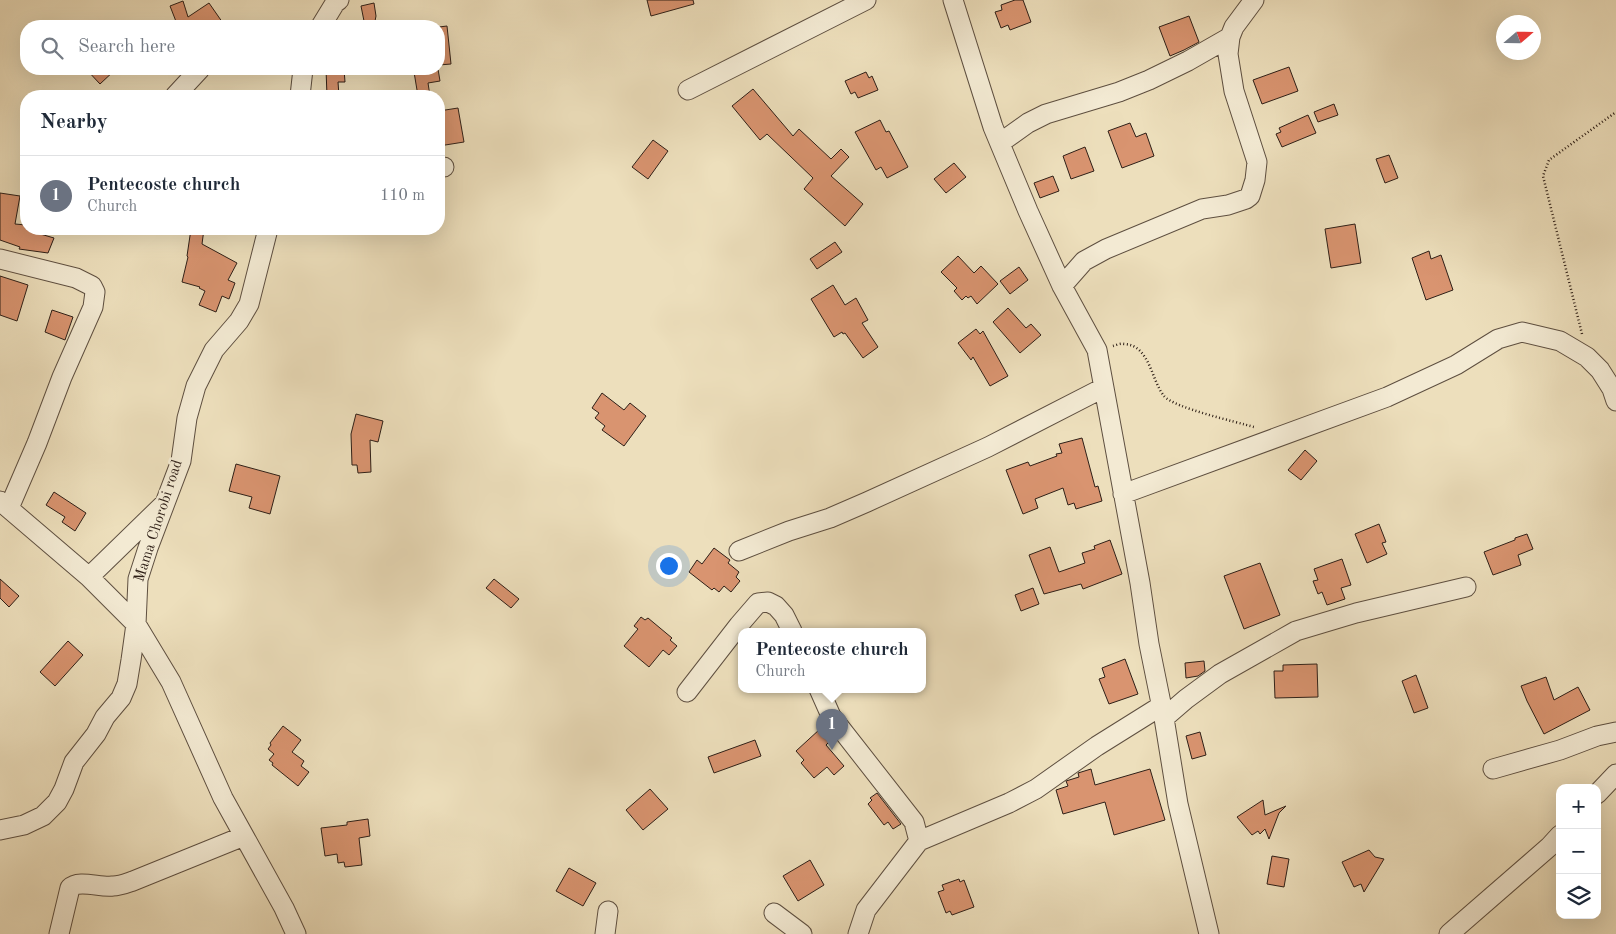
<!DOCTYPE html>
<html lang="en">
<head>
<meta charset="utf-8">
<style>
  :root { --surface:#fff; --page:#f6f6f7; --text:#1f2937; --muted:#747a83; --line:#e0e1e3; --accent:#b45309 }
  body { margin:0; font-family:"Old Standard TT",serif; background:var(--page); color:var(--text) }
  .controls { position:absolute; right:15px; bottom:15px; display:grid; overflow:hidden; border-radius:10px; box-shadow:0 5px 20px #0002 }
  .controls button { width:45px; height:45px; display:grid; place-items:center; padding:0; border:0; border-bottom:1px solid var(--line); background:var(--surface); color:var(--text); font:25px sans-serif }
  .compass { position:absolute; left:1496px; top:15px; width:45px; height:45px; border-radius:50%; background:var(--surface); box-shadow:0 5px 20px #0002; rotate:70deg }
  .you { position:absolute; left:668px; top:565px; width:18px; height:18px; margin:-12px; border:4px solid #fff; border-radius:50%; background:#1a73e8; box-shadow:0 0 0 8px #1a73e833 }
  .badge { display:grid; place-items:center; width:32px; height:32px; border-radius:50%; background:var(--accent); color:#fff; font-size:16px; font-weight:700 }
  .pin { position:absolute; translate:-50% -41px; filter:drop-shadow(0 1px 2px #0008) }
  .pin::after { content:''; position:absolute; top:26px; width:18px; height:15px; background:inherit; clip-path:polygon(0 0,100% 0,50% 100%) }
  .popup { position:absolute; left:738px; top:628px; width:188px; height:65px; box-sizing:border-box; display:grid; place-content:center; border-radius:10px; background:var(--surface); filter:drop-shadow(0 1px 4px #0005); font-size:16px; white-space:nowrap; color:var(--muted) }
  .popup b { font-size:19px; color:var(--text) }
  .popup::after { content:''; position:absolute; left:50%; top:100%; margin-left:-10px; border:10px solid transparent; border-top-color:var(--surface) }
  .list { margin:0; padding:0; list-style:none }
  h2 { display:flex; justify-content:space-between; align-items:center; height:65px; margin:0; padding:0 20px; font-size:21px }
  h2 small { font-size:16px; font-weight:400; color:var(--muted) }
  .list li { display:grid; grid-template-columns:32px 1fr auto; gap:15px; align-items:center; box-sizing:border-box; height:80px; padding:0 20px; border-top:1px solid var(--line) }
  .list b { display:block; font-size:19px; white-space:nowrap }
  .list p { margin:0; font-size:16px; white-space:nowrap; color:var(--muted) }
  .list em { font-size:16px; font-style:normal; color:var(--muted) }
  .icon { flex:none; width:28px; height:28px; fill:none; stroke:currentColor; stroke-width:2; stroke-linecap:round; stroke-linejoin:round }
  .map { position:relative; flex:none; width:1616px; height:934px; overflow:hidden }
  .search { position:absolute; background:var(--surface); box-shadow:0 5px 20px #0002; left:20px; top:20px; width:425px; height:55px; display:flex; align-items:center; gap:12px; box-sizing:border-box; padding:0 18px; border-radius:20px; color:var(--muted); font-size:19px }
  .panel { position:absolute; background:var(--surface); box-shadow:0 5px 20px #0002; left:20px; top:90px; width:425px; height:145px; border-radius:20px }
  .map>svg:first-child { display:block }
  .building { fill:#d99470; stroke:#2e1f17 }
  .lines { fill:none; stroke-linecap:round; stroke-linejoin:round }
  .minor-casing { stroke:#5e4f40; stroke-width:21 }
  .path { stroke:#2e1f17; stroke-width:2.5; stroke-dasharray:1 2.5; stroke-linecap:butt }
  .minor { stroke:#f3ead3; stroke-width:19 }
  .labels { text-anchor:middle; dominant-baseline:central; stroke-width:5; stroke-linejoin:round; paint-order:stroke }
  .street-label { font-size:15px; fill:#2e1f17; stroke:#f3ead3 }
</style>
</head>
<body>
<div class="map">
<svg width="1616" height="934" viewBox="0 0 1616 934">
  <rect width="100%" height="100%" fill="#eddfbc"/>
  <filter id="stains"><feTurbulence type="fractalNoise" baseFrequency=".004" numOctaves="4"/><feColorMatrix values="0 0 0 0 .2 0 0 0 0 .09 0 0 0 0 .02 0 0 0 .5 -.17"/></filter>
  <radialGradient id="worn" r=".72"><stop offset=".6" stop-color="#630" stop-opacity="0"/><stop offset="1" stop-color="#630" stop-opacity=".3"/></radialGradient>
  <path class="building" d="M647 0H693L694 4 651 16Z
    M1015 0H1023L1031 22 1010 30 1008 25 1001 28 995 12 1002 10 1001 5Z
    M183 1 188 17 209 3 225 26H175L177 24 170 6Z
    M374 3 376 16 374 26H365L361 6Z
    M1189 16 1199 42 1184 50 1170 56 1159 27Z
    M447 26 451 64 439 65V27Z
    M1289 67 1298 91 1262 104 1253 80Z
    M86 69H116L100 84Z
    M326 69H344L345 82H338L339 96H327Z
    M438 69 440 81 428 83 430 96H418L414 72Z
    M866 72 869 78 872 76 878 90 858 98 855 92 851 94 845 81Z
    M753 89 793 136 799 129 831 159 841 149 849 157 831 176 863 204 845 226 804 189 813 178 767 134 760 140 732 106Z
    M1334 104 1338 115 1318 122 1314 112Z
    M458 108 464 142 439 146V111Z
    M1308 115 1316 133 1282 147 1276 134 1281 132 1279 128Z
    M880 120 886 132 889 131 908 167 887 178 881 167 876 170 855 132Z
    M1130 123 1136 137 1146 133 1154 156 1122 168 1108 131Z
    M653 140 668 151 648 179 632 167Z
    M1085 147 1094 171 1071 179 1063 156Z
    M1389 155 1398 178 1385 183 1376 159Z
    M954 163 966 177 946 193 934 179Z
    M1053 176 1059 191 1040 198 1034 183Z
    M0 193 20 196 15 224 26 225V229H37V233L54 238 48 253 19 249 20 247 0 240Z
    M1355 224 1361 263 1331 268 1325 229Z
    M191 229H204L202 244 237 263 228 280 235 283 229 299 222 296 216 312 199 305 205 291 199 288 200 287 182 282 188 257 187 256Z
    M835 242 842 252 817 269 810 259Z
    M1429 251 1431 259 1441 255 1453 290 1426 300 1412 258Z
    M958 256 974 273 981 266 998 284 977 304 971 296 968 298 966 296 962 300 954 291 957 288 941 272Z
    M1019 267 1028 280 1010 294 1000 281Z
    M0 276 28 285 17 321 0 315Z
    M833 285 845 305 856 298 868 320 862 323 878 347 863 358 845 333 843 334 842 332 834 337 811 299Z
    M1008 308 1026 328 1031 324 1041 335 1020 353 993 322Z
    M52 310 73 317 65 340 45 332Z
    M976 329 980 334 983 331 1008 376 990 386 973 357 971 360 958 343Z
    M602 393 624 410 630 403 646 416 624 446 602 430 605 426 595 418 599 413 592 408Z
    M356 414 383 421 378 442 370 440 371 472 358 473 357 465H352L351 434Z
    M1082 438 1095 487 1098 486 1102 501 1076 509 1074 503 1068 505 1063 488 1035 499 1038 508 1023 514 1006 470 1028 462 1030 466 1057 456 1056 454 1062 453 1059 444Z
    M1305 450 1317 461 1301 480 1288 470Z
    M236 464 280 476 270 514 249 508 252 497 229 491Z
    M54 492 86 513 75 531 62 522 65 517 46 505Z
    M1379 524 1386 542 1382 543 1387 554 1367 563 1355 534Z
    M1527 534 1533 549 1518 555 1521 565 1493 575 1484 552 1515 540V538Z
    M1110 540 1122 574 1083 589 1081 584 1044 594 1029 555 1050 547 1059 572 1085 563 1082 553 1095 549 1094 546Z
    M714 548 730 560 728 563 739 572 736 577 740 581 731 592 724 586 719 592 714 588 712 590 689 572 697 560 702 564Z
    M1342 559 1351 585 1341 588 1345 599 1327 605 1322 592 1318 594 1313 581 1318 580 1314 569Z
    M1260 563 1280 615 1244 629 1224 576Z
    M0 579 19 596 9 607 0 598Z
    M494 579 519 599 511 608 486 588Z
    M1033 588 1039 604 1021 611 1015 595Z
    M641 617 645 620 648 618 672 638 670 640 677 646 669 655 663 650 649 667 624 646 638 629 634 626Z
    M68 641 83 655 55 686 40 672Z
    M1125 659 1138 694 1109 704 1099 679 1105 677 1102 668Z
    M1204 661 1205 671 1198 676 1186 678 1185 663Z
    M1317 664 1318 697 1275 698 1274 671H1283V665Z
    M1416 675 1428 708 1414 713 1402 681Z
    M1546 677 1554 700 1578 687 1590 710 1544 734 1527 701 1521 686Z
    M283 726 301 740 292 752 304 761 301 766 309 772 298 786 272 765 273 763 269 760 274 754 268 749 271 745 270 743Z
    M820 729 830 741 826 745 844 766 834 775 827 767 814 778 801 763 804 760 796 751Z
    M1200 732 1206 755 1192 759 1186 736Z
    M755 740 761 756 714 773 708 757Z
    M1091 769 1095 785 1150 769 1165 820 1114 835 1105 802 1063 814 1056 790 1068 786 1066 781 1079 777 1078 773Z
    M650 789 668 809 643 830 626 810Z
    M877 793 901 824 893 829 888 822 884 825 868 804 872 800 870 798Z
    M1263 800 1265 815 1286 806 1279 813 1269 839 1265 829 1260 834 1258 831 1252 835 1237 817Z
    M368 819 370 836 359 838 362 865 345 867 344 862 338 863 337 854 325 856 321 828 347 825V822Z
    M1369 850 1375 857 1384 859 1364 892 1361 884 1354 887 1342 862Z
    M1272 856 1289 859 1284 887 1267 884Z
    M810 860 824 885 798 901 783 876Z
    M569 868 596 883 583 906 556 891Z
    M959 879 960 882 964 880 974 907 952 915 950 911 946 913 938 892 944 890 942 885Z"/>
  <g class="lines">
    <defs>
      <path id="minor" d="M953 0 993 127 1028 211 1062 286 1097 350 1140 583 1149 644 1164 718 1178 804 1209 934
        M321 26 335 3 339 0
        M688 90 866 0
        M175 96 200 69
        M300 96 303 69
        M1000 143 1028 123 1046 114 1119 92 1149 80 1188 61 1230 37
        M439 167H444
        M0 259 76 278 92 286 95 292 93 307 62 377 37 443 9 508
        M1062 286 1084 261 1106 249 1202 209 1228 205 1246 199 1250 196 1255 180 1257 162 1234 91 1228 54 1230 37 1234 27 1254 0
        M1123 494 1387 397 1456 365 1498 339 1522 332 1560 341 1587 357 1600 370 1612 389 1616 401
        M0 501 89 577 136 624 171 682 223 798 284 908 296 934
        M739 551 789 531 830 518 867 502 988 447 1103 388
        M89 577 162 506
        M819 689 831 716 914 822 919 841 866 910 858 934
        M687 692 739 625 758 603 768 602 776 606 784 615 792 631
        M1164 718 1186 699 1220 674 1296 631 1356 613 1466 587
        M1493 769 1560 750 1597 736 1616 732
        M1597 794 1616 774
        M0 830 24 825 43 816 57 802 64 789 74 762 96 734 105 717 121 698 127 684 131 660 136 624 138 579 148 548 181 461 187 418 196 386 214 350 239 321 249 304 268 229
        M919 841 1009 803 1036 789 1097 746 1161 706
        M774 913 802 934
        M59 934 70 888C79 879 100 888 113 886 120 886 127 883 133 881L244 836
        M605 934 608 911
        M1449 934 1549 847 1560 835"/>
    </defs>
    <use href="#minor" class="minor-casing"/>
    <path class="path" d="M1582 334 1543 176 1549 160 1616 112
      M1113 346C1116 345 1121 343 1124 344 1150 345 1151 380 1164 396 1174 408 1237 422 1254 427"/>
    <use href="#minor" class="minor"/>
  </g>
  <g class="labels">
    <g class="street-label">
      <text transform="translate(159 521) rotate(-72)">Mama Chorobi road</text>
    </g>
  </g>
  <rect width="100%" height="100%" filter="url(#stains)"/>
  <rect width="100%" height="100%" fill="url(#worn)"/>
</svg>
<div class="controls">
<button>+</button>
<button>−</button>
<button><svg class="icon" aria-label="layers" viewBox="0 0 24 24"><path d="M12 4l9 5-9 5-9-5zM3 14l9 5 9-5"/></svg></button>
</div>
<svg class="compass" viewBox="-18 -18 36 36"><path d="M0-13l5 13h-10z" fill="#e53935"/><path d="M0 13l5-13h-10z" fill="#747a83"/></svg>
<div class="you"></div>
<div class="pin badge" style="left:832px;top:750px;background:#6b7280">1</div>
<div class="popup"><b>Pentecoste church</b>Church</div>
<div class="search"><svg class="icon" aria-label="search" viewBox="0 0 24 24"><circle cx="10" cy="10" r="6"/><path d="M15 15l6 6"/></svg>Search here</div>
<section class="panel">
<h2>Nearby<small></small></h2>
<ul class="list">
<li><span class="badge" style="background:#6b7280">1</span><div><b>Pentecoste church</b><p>Church</p></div><em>110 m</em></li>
</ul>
</section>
</div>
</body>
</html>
